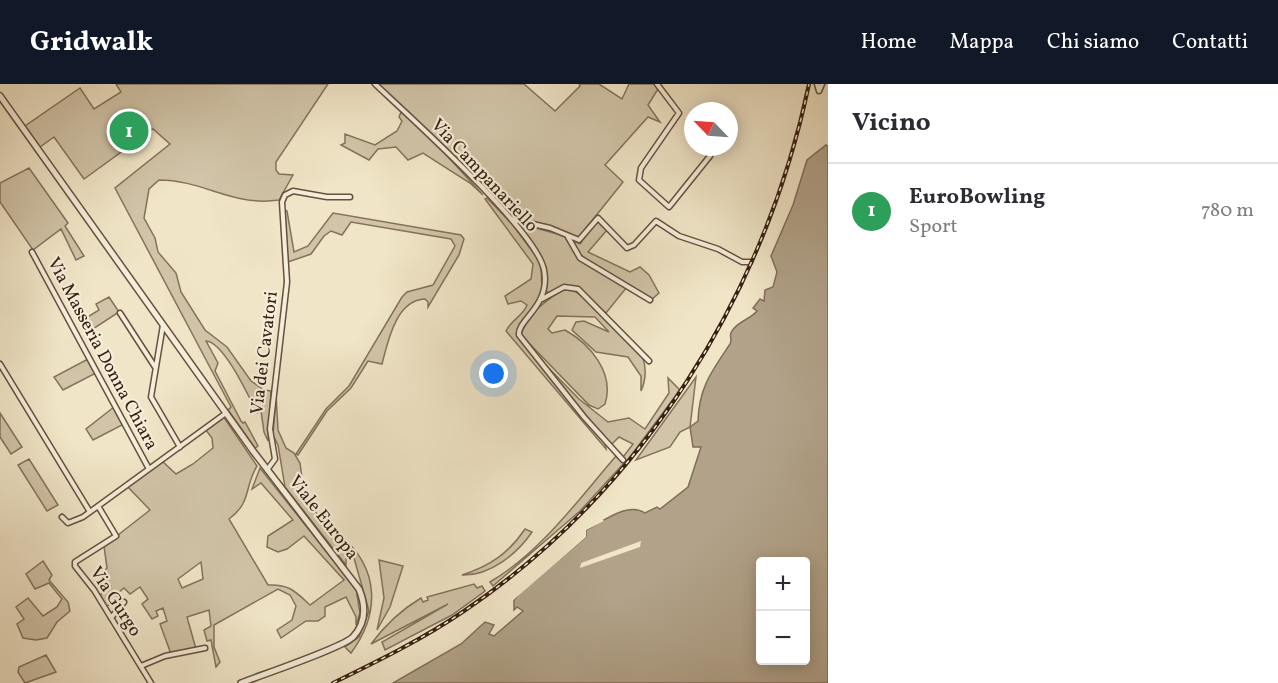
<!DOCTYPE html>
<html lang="it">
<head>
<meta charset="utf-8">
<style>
  :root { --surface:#fff; --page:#f2f2f3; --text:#2b2b33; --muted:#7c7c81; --line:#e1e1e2; --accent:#111827 }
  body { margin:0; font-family:Vollkorn,serif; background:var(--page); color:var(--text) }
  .controls { position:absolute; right:18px; bottom:18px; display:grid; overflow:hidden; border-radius:6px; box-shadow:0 3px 15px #0003 }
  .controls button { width:54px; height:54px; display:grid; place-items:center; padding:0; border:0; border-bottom:2px solid var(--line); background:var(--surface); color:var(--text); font:30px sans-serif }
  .compass { position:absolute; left:684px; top:18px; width:54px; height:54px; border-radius:50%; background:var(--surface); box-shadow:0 3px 15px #0003; rotate:295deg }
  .you { position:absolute; left:494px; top:290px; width:21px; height:21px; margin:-15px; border:4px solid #fff; border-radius:50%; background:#1a73e8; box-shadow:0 0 0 9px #1a73e833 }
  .badge { display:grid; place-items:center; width:39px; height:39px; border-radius:50%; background:var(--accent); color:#fff; font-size:20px; font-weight:700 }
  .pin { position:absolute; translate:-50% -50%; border:3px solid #fff; box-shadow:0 2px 6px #0006 }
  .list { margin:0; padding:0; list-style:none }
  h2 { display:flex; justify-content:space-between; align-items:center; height:78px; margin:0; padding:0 24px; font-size:26px }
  h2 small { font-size:20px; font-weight:400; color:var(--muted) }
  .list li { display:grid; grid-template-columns:39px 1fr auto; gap:18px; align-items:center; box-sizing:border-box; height:96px; padding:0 24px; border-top:2px solid var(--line) }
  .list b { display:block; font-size:22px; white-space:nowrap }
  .list p { margin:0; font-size:20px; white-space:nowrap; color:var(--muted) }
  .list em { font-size:20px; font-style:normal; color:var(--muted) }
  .map { position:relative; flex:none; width:828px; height:599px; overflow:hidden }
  header { display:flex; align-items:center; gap:36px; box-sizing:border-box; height:84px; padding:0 30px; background:var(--accent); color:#fff }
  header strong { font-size:28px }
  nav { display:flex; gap:33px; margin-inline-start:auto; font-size:21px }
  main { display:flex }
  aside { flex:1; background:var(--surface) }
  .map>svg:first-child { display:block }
  .green { fill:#d1c4a8; stroke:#84725c; stroke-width:1.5; fill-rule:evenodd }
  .water { fill:#b1a289; stroke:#806e59; stroke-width:1.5; fill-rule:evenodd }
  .pier { fill:#f0e5c7 }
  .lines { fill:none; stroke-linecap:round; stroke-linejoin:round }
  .minor-casing { stroke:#65513e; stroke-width:7 }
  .tertiary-casing { stroke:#65513e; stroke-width:8 }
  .minor { stroke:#f5eedb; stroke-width:4 }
  .tertiary { stroke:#f5eedb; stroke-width:5 }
  .rail-casing { stroke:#372010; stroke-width:4 }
  .rail { stroke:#f5eedb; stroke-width:1.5; stroke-dasharray:4.5; stroke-linecap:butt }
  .labels { text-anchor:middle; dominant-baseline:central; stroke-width:4.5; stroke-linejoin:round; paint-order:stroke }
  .street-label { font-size:18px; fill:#372010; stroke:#f5eedb }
</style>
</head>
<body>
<header>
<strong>Gridwalk</strong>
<nav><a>Home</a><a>Mappa</a><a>Chi siamo</a><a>Contatti</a></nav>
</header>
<main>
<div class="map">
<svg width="828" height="599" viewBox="0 0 828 599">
  <rect width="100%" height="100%" fill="#f0e5c7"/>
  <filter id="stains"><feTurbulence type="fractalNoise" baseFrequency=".00333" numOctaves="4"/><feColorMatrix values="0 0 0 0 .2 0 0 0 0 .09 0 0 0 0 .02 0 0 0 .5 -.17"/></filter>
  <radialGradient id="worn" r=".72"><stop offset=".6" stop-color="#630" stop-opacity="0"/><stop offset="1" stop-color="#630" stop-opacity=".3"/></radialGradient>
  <path class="green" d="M116 0H328L276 78V86L279 90 293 91 279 116C232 123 204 96 159 96L149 105 144 134 155 154 158 168 176 189 181 208 205 246 227 263 251 297 264 306 271 307 268 357 264 348 261 327 257 329C249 313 224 258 206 257L218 279 215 287 241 337 243 339 245 338 258 362 255 364 228 326 231 323 115 104 170 60 153 45 84 95 54 53 40 63 25 42 80 4 94 25 121 8Z
    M377 0H524L555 27 580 2 579 0H599L622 15 629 0H655L658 5 648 21 660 38 648 33 605 81 623 98 578 154 554 143 509 132 467 85 454 76 431 50Z
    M401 28 427 50 483 111 470 99 423 69 408 76 396 63 378 65 369 76 341 61 345 59V50L375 61 397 47 402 37 399 33Z
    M29 84 68 139 65 142 84 172 76 176 61 145 33 166 0 118V99Z
    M487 114 512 140 541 179 542 207 535 224 518 245V251L605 359 606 365 506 247C511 236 523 232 527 221L521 217 508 220 505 212 531 195 533 180 485 115Z
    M283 125 287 127 294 168 308 162 333 129 461 151 464 155 459 171 428 223V218L425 215C396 216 388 257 382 280L368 277 351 304 327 327 298 371 296 370 326 325 349 302 402 213 407 208 433 201 455 162 451 155 351 138 342 151 331 147 324 152 311 170 288 178Z
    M596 137 607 146 588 168 630 188 640 183 649 191 659 209 651 216 586 176 578 168 573 156 580 160Z
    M521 140 565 152 577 173 627 203 606 229 577 203 563 201 549 209 545 206 542 175 519 144Z
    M568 204C582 208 634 257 641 270 647 282 646 296 641 307V292L628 273 596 268 572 246 576 238 584 237 609 248 595 233 557 232 548 245 552 249 565 246C590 260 615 289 605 320L598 325 589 321 521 251C522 233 552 211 568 204Z
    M109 213 119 228 93 245 86 234 99 226 96 220Z
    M535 270 579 315 608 338 629 334 645 345 669 309 668 294 680 306 626 378 623 373 633 360 619 353 611 361Z
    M88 275 96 289 63 306 54 293Z
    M696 293 690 343 680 348 670 363 636 376Z
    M276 310 278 346 286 364 294 369 300 379 304 409 328 448 346 470V481L285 403 278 361 273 351Z
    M114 323 124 340 93 356 86 345Z
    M0 329 22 363 11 370 0 353Z
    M223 332 257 382C244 403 252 418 229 435L268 501C289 500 295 507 310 521L344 496 304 452 287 465 278 468 267 463 268 452 293 436 261 399 252 405 260 384 356 505 360 529 356 541V533L346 513 325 523V532L318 537H306L281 554 277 546 292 536 296 522 290 511 278 505 214 541V563L220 578 216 583 211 556 207 557 204 546 211 542 209 526 187 533 196 565 171 570 160 540 167 537 163 524 156 527 158 532 152 535 142 520 148 515 140 503 130 510 124 504 118 509 120 513 106 523 99 512 111 502 101 490 107 484 104 462 150 426 127 402 162 377 176 390 193 380 213 364 212 354 205 345ZM201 478 203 495 182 504 178 495Z
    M616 372 624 379 580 427 493 502 490 498C541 468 578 416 616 372Z
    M29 375 58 421 47 427 18 381Z
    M525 445 532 448C517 470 490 492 462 491 490 482 509 469 525 445Z
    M341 452C380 485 380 530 351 569L345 563 359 553 369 527 354 474 340 453Z
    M379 476 403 482 390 523 377 546 384 514Z
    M43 477 52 491 49 496 68 518 70 527 57 538 47 554 36 556 23 554 17 540 24 535 16 523 28 514 43 532 57 523 62 515 49 499 35 505 26 490Z
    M474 500 477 504 482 502 485 507 452 531 385 566 382 558 448 520 371 560C385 541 401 526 421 514L423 518 428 516 427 513Z
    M46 571 56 588 25 599 18 588 19 583Z"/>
  <path class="water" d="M826 61 828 62V599H393L461 560 485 538 494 541 489 550 494 552 523 527 517 523 514 526V516L521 507 586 453V446C603 438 627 417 645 429L657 423 660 425 688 403 701 363H693L690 343 698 337C699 303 712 287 730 260 733 255 728 252 732 247 738 237 751 235 757 227L753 224 760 215 764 217 765 206 773 203 777 188 771 172 793 121 807 76ZM760 478H806V576H760Z"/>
  <path class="pier" d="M602 435 604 437 586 446V453L511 518 519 505 583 451 584 444Z
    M641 457 640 463 580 484 581 479Z"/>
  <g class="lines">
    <defs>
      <path id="minor" d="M375 0C409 32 537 147 544 186 551 222 517 236 519 251L584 333 623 376
        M657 0 679 29 641 84 639 96 669 123 710 72
        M817 0 819 7 822 0
        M511 135 550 144 579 156 598 134 627 164 634 161 656 137 679 152 718 165 742 178H750
        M568 153 580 174 650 216
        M32 168 149 385
        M542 215 564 203 578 205 649 277
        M120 229 155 283
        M163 241 151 313 180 363
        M0 280 90 428
        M267 386 275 375 270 345 287 198 282 118 285 111 293 107 327 113H350
        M98 422 116 452 75 478V482L94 506 151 599
        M62 433 68 439 83 433 226 329
        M111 534 124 518
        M141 582 165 572 205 564"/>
      <path id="tertiary" d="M0 12 253 367 359 505C366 522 366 539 353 553 342 564 261 591 241 599"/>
    </defs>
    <use href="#minor" class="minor-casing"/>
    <use href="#tertiary" class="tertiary-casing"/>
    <use href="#minor" class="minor"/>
    <use href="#tertiary" class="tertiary"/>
    <defs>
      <path id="rail" d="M333 599C378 577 423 555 464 527 643 406 765 210 809 0"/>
    </defs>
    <use href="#rail" class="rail-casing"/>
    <use href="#rail" class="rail"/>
  </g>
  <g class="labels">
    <g class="street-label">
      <text transform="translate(484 92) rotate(47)">Via Campanariello</text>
      <text transform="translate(265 269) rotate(-83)">Via dei Cavatori</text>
      <text transform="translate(102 270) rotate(62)">Via Masseria Donna Chiara</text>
      <text transform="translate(323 434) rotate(52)">Viale Europa</text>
      <text transform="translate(115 518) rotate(57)">Via Gurgo</text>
    </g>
  </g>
  <rect width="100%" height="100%" filter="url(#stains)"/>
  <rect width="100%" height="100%" fill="url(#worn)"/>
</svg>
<div class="controls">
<button>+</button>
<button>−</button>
</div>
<svg class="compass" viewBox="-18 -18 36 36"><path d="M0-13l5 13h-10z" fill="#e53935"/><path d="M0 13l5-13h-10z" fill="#7c7c81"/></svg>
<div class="you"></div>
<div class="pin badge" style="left:129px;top:47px;background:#2e9e5b">1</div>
</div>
<aside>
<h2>Vicino<small></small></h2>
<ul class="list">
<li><span class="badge" style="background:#2e9e5b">1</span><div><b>EuroBowling</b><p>Sport</p></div><em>780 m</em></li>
</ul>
</aside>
</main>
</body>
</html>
